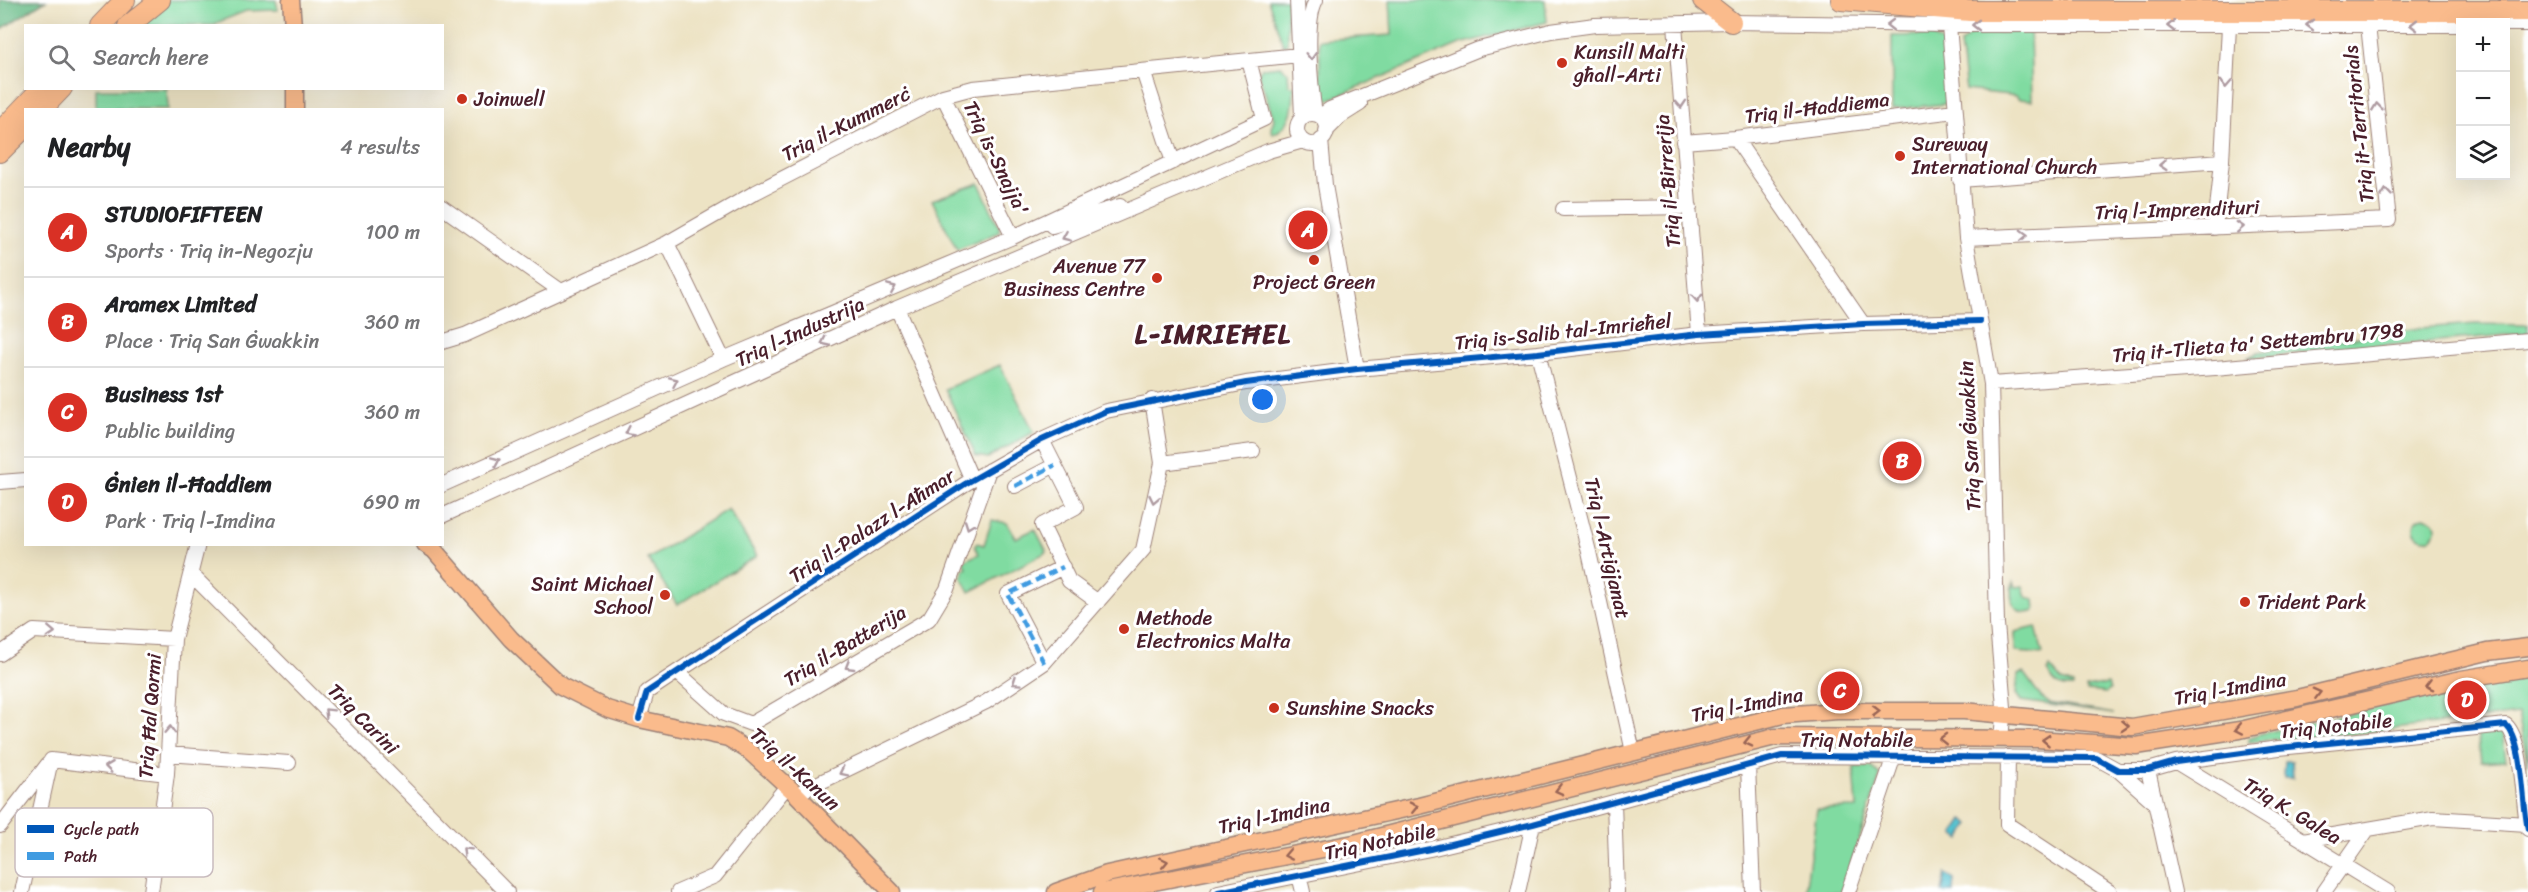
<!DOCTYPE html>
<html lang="en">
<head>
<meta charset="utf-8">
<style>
  :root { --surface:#fff; --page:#f6f6f6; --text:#202124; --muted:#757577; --line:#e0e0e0; --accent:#d93025 }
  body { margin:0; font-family:Sriracha,sans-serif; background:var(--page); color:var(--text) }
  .controls { position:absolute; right:18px; top:18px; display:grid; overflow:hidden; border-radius:0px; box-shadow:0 6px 24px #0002 }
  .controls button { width:54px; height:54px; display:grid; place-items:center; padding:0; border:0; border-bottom:2px solid var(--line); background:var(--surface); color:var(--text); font:30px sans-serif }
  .you { position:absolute; left:1263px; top:400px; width:21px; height:21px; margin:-15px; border:4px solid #fff; border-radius:50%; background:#1a73e8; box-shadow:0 0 0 9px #1a73e833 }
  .badge { display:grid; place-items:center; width:39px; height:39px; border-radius:50%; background:var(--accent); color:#fff; font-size:20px; font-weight:700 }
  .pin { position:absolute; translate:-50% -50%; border:3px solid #fff; box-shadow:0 2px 6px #0006 }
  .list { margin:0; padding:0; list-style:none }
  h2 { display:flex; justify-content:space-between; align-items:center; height:78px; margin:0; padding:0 24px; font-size:26px }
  h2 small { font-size:20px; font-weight:400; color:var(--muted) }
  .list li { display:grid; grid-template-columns:39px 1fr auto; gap:18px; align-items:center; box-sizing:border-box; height:90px; padding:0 24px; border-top:2px solid var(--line) }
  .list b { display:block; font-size:22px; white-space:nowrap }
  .list p { margin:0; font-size:20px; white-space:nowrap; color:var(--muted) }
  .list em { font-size:20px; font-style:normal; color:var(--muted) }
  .icon { flex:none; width:33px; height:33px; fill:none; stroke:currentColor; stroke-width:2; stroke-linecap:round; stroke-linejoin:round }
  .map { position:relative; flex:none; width:2528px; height:892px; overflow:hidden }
  .search { position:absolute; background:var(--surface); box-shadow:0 6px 24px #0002; left:24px; top:24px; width:420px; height:66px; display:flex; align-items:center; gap:15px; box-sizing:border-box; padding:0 21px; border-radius:0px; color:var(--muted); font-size:22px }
  .panel { position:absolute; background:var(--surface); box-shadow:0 6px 24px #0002; left:24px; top:108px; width:420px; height:438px; border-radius:0px }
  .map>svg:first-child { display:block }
  .green { fill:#80dba1; stroke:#657d66; stroke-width:1.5 }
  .forest { fill:#68bb87; stroke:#596d59; stroke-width:1.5 }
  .water { fill:#56c2d0; stroke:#50707e; stroke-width:1.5 }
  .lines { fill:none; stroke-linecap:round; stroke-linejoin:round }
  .minor-casing { stroke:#9c8178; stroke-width:16 }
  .major-casing { stroke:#9c8178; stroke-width:19 }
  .highway-casing { stroke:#9c8178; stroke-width:22 }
  .minor { stroke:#fff; stroke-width:14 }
  .major { stroke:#fabb8c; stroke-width:16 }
  .highway { stroke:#fabb8c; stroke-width:20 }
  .quiet { stroke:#409be1; stroke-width:4.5; stroke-dasharray:9 4.5; stroke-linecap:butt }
  .cycleway-casing { stroke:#fff; stroke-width:10 }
  .cycleway { stroke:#0057b8; stroke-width:6 }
  .oneway { stroke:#ae9aa0 }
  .oneway2 { stroke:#996557 }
  .poi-dot { fill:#c8321e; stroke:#fff; stroke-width:2 }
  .labels { text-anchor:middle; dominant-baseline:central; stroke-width:6; stroke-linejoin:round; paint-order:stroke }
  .poi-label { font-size:20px; fill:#4a1f2b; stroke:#fff; text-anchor:start }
  .street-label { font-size:20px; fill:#4a1f2b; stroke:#fff }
  .district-label { font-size:26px; font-weight:bold; letter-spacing:1.5px; fill:#4a1f2b; stroke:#fff }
  .key { fill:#fff; stroke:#c9bcbf; stroke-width:1.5 }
  .key-label { font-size:16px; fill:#4a1f2b }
</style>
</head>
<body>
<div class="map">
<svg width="2528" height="892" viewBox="0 0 2528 892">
  <rect width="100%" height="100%" fill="#fff"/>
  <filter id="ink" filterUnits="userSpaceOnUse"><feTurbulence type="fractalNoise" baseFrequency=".0167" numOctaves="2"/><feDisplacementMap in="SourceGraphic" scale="12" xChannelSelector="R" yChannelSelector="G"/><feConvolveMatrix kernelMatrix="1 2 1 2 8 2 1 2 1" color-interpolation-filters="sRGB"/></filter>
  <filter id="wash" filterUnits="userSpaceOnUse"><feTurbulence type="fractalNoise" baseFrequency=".008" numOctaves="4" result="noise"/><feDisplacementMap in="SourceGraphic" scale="24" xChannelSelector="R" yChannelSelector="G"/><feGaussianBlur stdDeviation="1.35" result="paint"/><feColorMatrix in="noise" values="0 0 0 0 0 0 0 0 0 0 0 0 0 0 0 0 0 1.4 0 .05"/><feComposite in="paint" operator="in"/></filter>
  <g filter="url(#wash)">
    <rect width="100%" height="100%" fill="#ede3c4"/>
    <path class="green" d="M165 0H276L278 10 246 11 216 23V25L132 26Z
      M1268 0H1287V43L1284 47Z
      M1390 0H1545L1547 22 1460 44 1328 100 1321 97 1319 40 1392 35Z
      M2030 31 2032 100 2018 99 2017 96 1966 90 1960 44 1971 34Z
      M1931 35 1946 45 1950 95 1945 104 1892 109V36Z
      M1281 66 1288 72 1289 85 1294 86C1294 104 1293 126 1273 134L1271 128 1274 119 1258 73 1262 68Z
      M96 89H167L168 109H96Z
      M979 183 999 227V232L957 250 932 200Z
      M2476 324 2528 325V333L2247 358 2258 352 2420 328Z
      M1000 365 1034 432 988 458 976 456 945 389Z
      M728 509 757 556 677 605 648 559Z
      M2414 528a11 11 0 1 1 22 0a11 11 0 1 1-22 0Z
      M992 520 1007 523 1016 538 1035 529 1047 552 970 592 961 576 964 573 962 570 967 568 963 561 979 554 975 547 976 543 984 545Z
      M2013 582 2015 587 2023 586 2026 597 2034 599 2035 611C2014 619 2008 598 2013 582Z
      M2036 627 2043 654 2015 652V632Z
      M2050 667 2062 681 2073 685V687C2060 689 2053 682 2047 671Z
      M2023 672 2041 697 2049 703 2114 714 2021 701 2016 694 2018 675Z
      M2528 678V764L2518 714 2284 742H2280L2279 739 2249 742 2248 738 2260 734 2460 688Z
      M2108 684 2110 690 2106 693 2087 691 2086 688Z
      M2477 731H2502L2506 760 2481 762Z
      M1854 767H1872L1880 776 1842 892H1805L1817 809 1857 808Z"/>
    <path class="forest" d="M0 0H46L0 30Z"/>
    <path class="water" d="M2285 761H2292L2293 778H2284Z
      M1963 820 1970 824 1961 839 1954 834Z
      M1946 874 1954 880 1953 892H1942Z"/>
  </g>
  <g filter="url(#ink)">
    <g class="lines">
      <defs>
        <path id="minor" d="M1297 0 1302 117
          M1675 24 1699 334
          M2506 24H2528
          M1949 25 1966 238 1991 384 1997 624 2004 707 2001 739
          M1143 71 1173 162
          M943 96 1013 237
          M1315 114C1311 87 1304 22 1316 0
          M1297 129a15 15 0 1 1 30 0a15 15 0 1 1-30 0Z
          M1320 116 1330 109 1479 49 1551 31 1595 25 1731 22 1949 25H2460
          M1326 131 1341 116 1360 104
          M1735 138 1863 324
          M1321 140 1325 185 1357 369
          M1683 142 1735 138 1955 111
          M1960 180 2222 161
          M442 207 561 291
          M1563 209 1690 207
          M1052 226 1120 206
          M2215 228 2222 161 2229 26
          M1966 238 2389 220 2368 25
          M667 243 723 359
          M897 308 972 480
          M442 342 465 335 667 243 756 192 943 96 973 88 1299 55
          M1538 353 1589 552 1633 752
          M1991 384 2215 368 2528 340
          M1042 440 1076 507 1042 525 1069 581 1098 602
          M1162 463 1253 451
          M0 482 26 480
          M442 485 723 359 1013 237 1264 119 1249 60
          M1015 486 1055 465
          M442 516 897 308 1268 151 1303 141
          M191 574 507 892
          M0 654 34 631 174 639
          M1044 663 1008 594 1063 567
          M677 672 724 714 751 724 929 619 947 589 989 470
          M639 719 647 692 677 672 965 484 1042 440 1106 411 1246 383 1357 369 1538 353 1699 334 1863 324 1980 321
          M168 754 289 763
          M2008 757 2007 824 2110 892
          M51 760 167 774
          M2176 762 2388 892
          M1748 765 1753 892
          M2118 770 2154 802
          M2148 770 2175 892
          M796 794 986 702 1044 663 1143 550 1162 463 1152 400
          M1614 802 1617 892
          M0 826 48 764
          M2303 840 2433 818 2527 824
          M1299 875 1303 892
          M22 892 51 760
          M151 892 167 774 174 639 198 544
          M678 892 715 876 787 786
          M1218 892 1430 849 1533 824 1782 756 2096 758 2118 770H2148L2176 762 2279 748 2506 725C2524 742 2522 804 2528 829
          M1518 892 1533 824
          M1848 892 1894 756
          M2324 892 2368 829"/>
        <path id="major" d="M291 0 293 26
          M295 88V110
          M425 544 434 550 511 639 561 686 607 709 639 719 728 738 749 751 796 794 892 892
          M1056 892 1107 874 1419 806 1783 715 1837 711H1964L2132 727 2297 698 2487 652 2528 647
          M1102 892 1354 843 1775 737 2037 739 2136 746 2240 730 2461 679 2528 668"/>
        <path id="highway" d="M1703 0 1731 22
          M1841 0 1970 11H2528
          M100 26 125 0
          M128 26 160 0
          M41 110 62 88
          M0 132 42 88
          M0 152 26 126"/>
      </defs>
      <use href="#minor" class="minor-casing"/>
      <use href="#major" class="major-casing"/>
      <use href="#highway" class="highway-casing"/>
      <use href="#minor" class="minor"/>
      <use href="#major" class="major"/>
      <use href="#highway" class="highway"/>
      <path class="quiet" d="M1015 486 1055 465
        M1044 663 1008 594 1063 567"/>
      <defs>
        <path id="cycleway" d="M639 719 647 692 677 672 965 484 1042 440 1106 411 1246 383 1357 369 1538 353 1699 334 1863 324 1980 321
          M1218 892 1430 849 1533 824 1782 756 2096 758 2118 770H2148L2176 762 2279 748 2506 725C2524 742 2522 804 2528 829"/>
      </defs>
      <use href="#cycleway" class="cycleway-casing"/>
      <use href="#cycleway" class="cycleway"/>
    </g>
    <defs><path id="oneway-chevron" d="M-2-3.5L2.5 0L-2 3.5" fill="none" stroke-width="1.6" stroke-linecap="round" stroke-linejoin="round" transform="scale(1.5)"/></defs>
    <g class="oneway">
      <use href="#oneway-chevron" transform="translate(1890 25) rotate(-179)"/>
      <use href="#oneway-chevron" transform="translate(1976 25) rotate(-180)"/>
      <use href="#oneway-chevron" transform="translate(2310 25) rotate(180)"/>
      <use href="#oneway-chevron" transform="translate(2414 25) rotate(180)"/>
      <use href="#oneway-chevron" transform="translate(2171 26) rotate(-180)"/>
      <use href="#oneway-chevron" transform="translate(1311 56) rotate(88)"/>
      <use href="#oneway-chevron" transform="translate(2226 84) rotate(93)"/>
      <use href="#oneway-chevron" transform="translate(1681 104) rotate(86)"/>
      <use href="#oneway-chevron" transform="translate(2377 107) rotate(-96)"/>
      <use href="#oneway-chevron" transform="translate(2163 165) rotate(176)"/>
      <use href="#oneway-chevron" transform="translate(2386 193) rotate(-96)"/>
      <use href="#oneway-chevron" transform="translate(2240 227) rotate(-3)"/>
      <use href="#oneway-chevron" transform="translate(2024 235) rotate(-2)"/>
      <use href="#oneway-chevron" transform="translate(1066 237) rotate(157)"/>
      <use href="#oneway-chevron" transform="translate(892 288) rotate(-23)"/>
      <use href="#oneway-chevron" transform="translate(1697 298) rotate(86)"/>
      <use href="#oneway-chevron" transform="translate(825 342) rotate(155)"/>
      <use href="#oneway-chevron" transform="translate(674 381) rotate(-24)"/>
      <use href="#oneway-chevron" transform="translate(629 432) rotate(155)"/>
      <use href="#oneway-chevron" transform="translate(496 461) rotate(-24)"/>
      <use href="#oneway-chevron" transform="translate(1154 499) rotate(102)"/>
      <use href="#oneway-chevron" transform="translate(969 525) rotate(110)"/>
      <use href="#oneway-chevron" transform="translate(51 632) rotate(3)"/>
      <use href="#oneway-chevron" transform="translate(849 666) rotate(149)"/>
      <use href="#oneway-chevron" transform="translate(1016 682) rotate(146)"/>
      <use href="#oneway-chevron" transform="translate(328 712) rotate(-135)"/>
      <use href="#oneway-chevron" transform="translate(170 730) rotate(-87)"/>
      <use href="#oneway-chevron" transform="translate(109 767) rotate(-173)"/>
      <use href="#oneway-chevron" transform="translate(843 772) rotate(154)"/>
      <use href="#oneway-chevron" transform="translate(466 851) rotate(-135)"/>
    </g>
    <g class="oneway2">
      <use href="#oneway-chevron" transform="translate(2429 686) rotate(166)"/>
      <use href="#oneway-chevron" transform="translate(2317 693) rotate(-14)"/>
      <use href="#oneway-chevron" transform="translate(1876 711)"/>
      <use href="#oneway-chevron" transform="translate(2125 726) rotate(3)"/>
      <use href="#oneway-chevron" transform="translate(2239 729) rotate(169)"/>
      <use href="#oneway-chevron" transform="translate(1943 739) rotate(-179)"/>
      <use href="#oneway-chevron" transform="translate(2046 740) rotate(-176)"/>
      <use href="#oneway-chevron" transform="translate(1748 742) rotate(167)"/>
      <use href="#oneway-chevron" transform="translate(1559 790) rotate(166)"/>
      <use href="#oneway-chevron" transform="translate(1414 807) rotate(-13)"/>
      <use href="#oneway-chevron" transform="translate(1288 855) rotate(169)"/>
      <use href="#oneway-chevron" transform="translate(1164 862) rotate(-12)"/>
    </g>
  </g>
  <g class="poi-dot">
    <circle cx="1562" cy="63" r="6"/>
    <circle cx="462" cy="99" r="6"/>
    <circle cx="1900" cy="156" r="6"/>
    <circle cx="1314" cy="260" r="6"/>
    <circle cx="1157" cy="278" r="6"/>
    <circle cx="665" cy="595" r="6"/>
    <circle cx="2245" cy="602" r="6"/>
    <circle cx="1124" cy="629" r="6"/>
    <circle cx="1274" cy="708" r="6"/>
  </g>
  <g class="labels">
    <g class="poi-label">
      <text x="1574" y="52">Kunsill Malti<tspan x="1574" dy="23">għall-Arti</tspan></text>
      <text x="474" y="99">Joinwell</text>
      <text x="1912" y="144">Sureway<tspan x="1912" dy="23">International Church</tspan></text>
      <text x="1145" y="266" text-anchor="end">Avenue 77<tspan x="1145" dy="23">Business Centre</tspan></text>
      <text x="1314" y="282" text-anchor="middle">Project Green</text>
      <text x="653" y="584" text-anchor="end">Saint Michael<tspan x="653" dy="23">School</tspan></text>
      <text x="2257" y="602">Trident Park</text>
      <text x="1136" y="618">Methode<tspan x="1136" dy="23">Electronics Malta</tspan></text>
      <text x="1286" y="708">Sunshine Snacks</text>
    </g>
    <g class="street-label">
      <text transform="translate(1817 108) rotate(-7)">Triq il-Ħaddiema</text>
      <text transform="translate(846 124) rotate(-27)">Triq il-Kummerċ</text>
      <text transform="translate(2359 124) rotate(-96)">Triq it-Territorials</text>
      <text transform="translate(996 158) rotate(64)">Triq is-Snajja'</text>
      <text transform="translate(1668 181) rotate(-95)">Triq il-Birrerija</text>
      <text transform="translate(2177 210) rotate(-2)">Triq l-Imprendituri</text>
      <text transform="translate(800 332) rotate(-25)">Triq l-Industrija</text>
      <text transform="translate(1563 332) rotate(-6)">Triq is-Salib tal-Imrieħel</text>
      <text transform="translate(2258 343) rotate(-5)">Triq it-Tlieta ta' Settembru 1798</text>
      <text transform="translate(1970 436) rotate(-93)">Triq San Ġwakkin</text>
      <text transform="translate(872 526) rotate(-33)">Triq il-Palazz l-Aħmar</text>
      <text transform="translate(1607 548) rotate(77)">Triq l-Artiġjanat</text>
      <text transform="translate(845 646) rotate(-31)">Triq il-Batterija</text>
      <text transform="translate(2230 689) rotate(-10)">Triq l-Imdina</text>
      <text transform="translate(1747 705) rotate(-11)">Triq l-Imdina</text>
      <text transform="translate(150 716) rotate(-86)">Triq Ħal Qormi</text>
      <text transform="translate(363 719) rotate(45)">Triq Carini</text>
      <text transform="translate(2336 726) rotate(-6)">Triq Notabile</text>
      <text x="1857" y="740">Triq Notabile</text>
      <text transform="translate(795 769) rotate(42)">Triq il-Kanun</text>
      <text transform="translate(2292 811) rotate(31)">Triq K. Galea</text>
      <text transform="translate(1274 816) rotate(-12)">Triq l-Imdina</text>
      <text transform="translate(1380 842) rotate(-12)">Triq Notabile</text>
    </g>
    <g class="district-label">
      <text x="1213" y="334">L-IMRIEĦEL</text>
    </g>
  </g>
  <rect x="15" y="808" width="198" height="69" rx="9" class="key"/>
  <rect x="27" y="825" width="27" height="8" fill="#0057b8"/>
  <rect x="27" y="852" width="27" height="8" fill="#409be1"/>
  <g class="key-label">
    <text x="64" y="835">Cycle path</text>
    <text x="64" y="862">Path</text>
  </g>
</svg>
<div class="controls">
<button>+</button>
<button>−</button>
<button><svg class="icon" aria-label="layers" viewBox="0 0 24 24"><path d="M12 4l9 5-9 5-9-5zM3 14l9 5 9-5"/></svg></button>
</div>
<div class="you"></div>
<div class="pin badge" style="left:1308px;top:230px">A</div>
<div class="pin badge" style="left:1902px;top:461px">B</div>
<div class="pin badge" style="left:1840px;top:691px">C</div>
<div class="pin badge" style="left:2467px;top:700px">D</div>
<div class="search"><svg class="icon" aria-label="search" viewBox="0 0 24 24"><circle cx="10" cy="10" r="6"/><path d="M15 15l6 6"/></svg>Search here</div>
<section class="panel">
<h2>Nearby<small>4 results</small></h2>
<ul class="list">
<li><span class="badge">A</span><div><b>STUDIOFIFTEEN</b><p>Sports · Triq in-Negozju</p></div><em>100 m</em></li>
<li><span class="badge">B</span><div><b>Aramex Limited</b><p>Place · Triq San Ġwakkin</p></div><em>360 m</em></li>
<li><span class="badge">C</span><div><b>Business 1st</b><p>Public building</p></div><em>360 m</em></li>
<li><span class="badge">D</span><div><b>Ġnien il-Ħaddiem</b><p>Park · Triq l-Imdina</p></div><em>690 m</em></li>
</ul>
</section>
</div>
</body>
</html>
